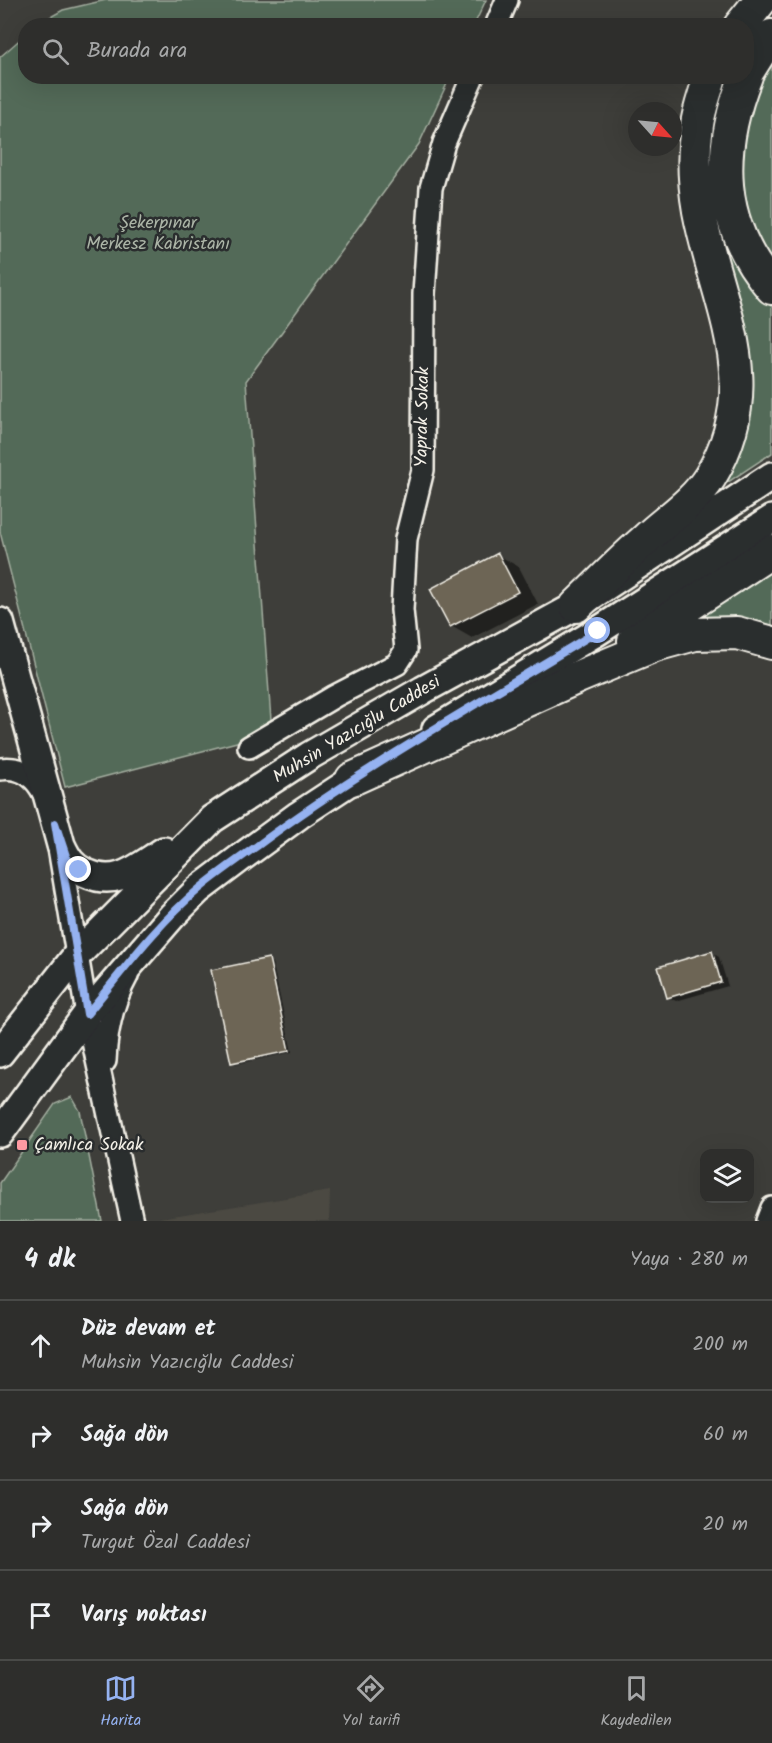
<!DOCTYPE html>
<html lang="tr">
<head>
<meta charset="utf-8">
<style>
  :root { --surface:#2e2e2c; --page:#3a3a38; --text:#f1f3f6; --muted:#a7a8a9; --line:#494a48; --accent:#95b2f1 }
  body { margin:0; font-family:Kalam,sans-serif; background:var(--page); color:var(--text) }
  .controls { position:absolute; right:18px; bottom:18px; display:grid; overflow:hidden; border-radius:12px; box-shadow:0 6px 24px #0002 }
  .controls button { width:54px; height:54px; display:grid; place-items:center; padding:0; border:0; border-bottom:2px solid var(--line); background:var(--surface); color:var(--text); font:30px sans-serif }
  .compass { position:absolute; left:628px; top:102px; width:54px; height:54px; border-radius:50%; background:var(--surface); box-shadow:0 6px 24px #0002; rotate:117deg }
  .stop { position:absolute; width:18px; height:18px; margin:-14px; border:4px solid #95b2f1; border-radius:50%; background:#fff }
  .stop.end { background:#95b2f1; border-color:#fff; box-shadow:0 2px 6px #0008 }
  .list { margin:0; padding:0; list-style:none }
  h2 { display:flex; justify-content:space-between; align-items:center; height:78px; margin:0; padding:0 24px; font-size:26px }
  h2 small { font-size:20px; font-weight:400; color:var(--muted) }
  .list li { display:grid; grid-template-columns:39px 1fr auto; gap:18px; align-items:center; box-sizing:border-box; height:90px; padding:0 24px; border-top:2px solid var(--line) }
  .list b { display:block; font-size:22px; white-space:nowrap }
  .list p { margin:0; font-size:20px; white-space:nowrap; color:var(--muted) }
  .list em { font-size:20px; font-style:normal; color:var(--muted) }
  .icon { flex:none; width:33px; height:33px; fill:none; stroke:currentColor; stroke-width:2; stroke-linecap:round; stroke-linejoin:round }
  .map { position:relative; flex:none; width:772px; height:1221px; overflow:hidden }
  .search { position:absolute; background:var(--surface); box-shadow:0 6px 24px #0002; left:18px; right:18px; top:18px; height:66px; display:flex; align-items:center; gap:15px; box-sizing:border-box; padding:0 21px; border-radius:24px; color:var(--muted); font-size:22px }
  .sheet { height:438px; background:var(--surface) }
  nav { display:flex; justify-content:space-around; align-items:center; box-sizing:border-box; height:84px; border-top:2px solid var(--line); background:var(--surface); font-size:16px; color:var(--muted) }
  nav a { display:grid; justify-items:center; gap:3px }
  nav .on { color:var(--accent) }
  .map>svg:first-child { display:block }
  .built { fill:#4c4a42 }
  .green { fill:#536b58; stroke:#a4aea0; stroke-width:1.5 }
  .shadow { fill:#0007 }
  .building { fill:#6d6555; stroke:#f4f1e8; stroke-width:1.5 }
  .lines { fill:none; stroke-linecap:round; stroke-linejoin:round }
  .minor-casing { stroke:#f4f1e8; stroke-width:26 }
  .major-casing { stroke:#f4f1e8; stroke-width:32 }
  .highway-casing { stroke:#f4f1e8; stroke-width:36 }
  .minor { stroke:#2a2d2e; stroke-width:21 }
  .major { stroke:#2a2d2e; stroke-width:27 }
  .highway { stroke:#2a2d2e; stroke-width:32 }
  .route { stroke:#95b2f1; stroke-width:8 }
  .poi-dot { fill:#ff9aa2; stroke:#2a2d2e; stroke-width:2 }
  .labels { text-anchor:middle; dominant-baseline:central; stroke-width:5; stroke-linejoin:round; paint-order:stroke }
  .park-label { font-size:18px; fill:#acb5a7; stroke:#2a2d2e }
  .street-label { font-size:18px; fill:#f4f1e8; stroke:#2a2d2e }
  .poi-label { font-size:18px; fill:#f4f1e8; stroke:#2a2d2e; text-anchor:start }
</style>
</head>
<body>
<div class="map">
<svg width="772" height="1221" viewBox="0 0 772 1221">
  <rect width="100%" height="100%" fill="#3e3e3a"/>
  <filter id="ink" filterUnits="userSpaceOnUse"><feTurbulence type="fractalNoise" baseFrequency=".0167" numOctaves="2"/><feDisplacementMap in="SourceGraphic" scale="12" xChannelSelector="R" yChannelSelector="G"/><feConvolveMatrix kernelMatrix="1 2 1 2 8 2 1 2 1" color-interpolation-filters="sRGB"/></filter>
  <g filter="url(#ink)">
    <path class="built" d="M330 1191 329 1221H160V1218Z"/>
    <path class="green" d="M106 0H486L474 25H36L63 10Z
      M25 35 26 76 450 77 419 144 246 381 271 720 252 738 65 787 0 532V57Z
      M772 60V266L759 246 745 209 738 164 756 86Z
      M713 214H720L765 300 772 307V453L713 492 740 446Z
      M772 568V625L729 617 708 621 691 619Z
      M72 1097 80 1111 102 1221H0V1183L55 1104Z"/>
    <path class="shadow" d="M498 555 519 567 538 604 472 638 451 626Z
      M712 953 719 957 728 986 676 1001 668 997Z
      M269 959 272 961 292 1052 236 1064 233 1062Z"/>
    <path class="building" d="M498 553 518 592 450 627 430 589Z
      M712 951 721 982 667 998 658 967Z
      M269 958 289 1051 231 1063 211 970Z"/>
    <g class="lines">
      <defs>
        <path id="minor" d="M496 26 507 0
          M249 747 335 696 397 664 406 650 402 610 406 539 423 470 424 294 431 188 444 143 473 76
          M0 769C21 766 35 776 44 794
          M59 848 87 1014 132 1221
          M105 1061C106 1031 112 1003 127 976
          M767 1221 772 1208"/>
        <path id="major" d="M0 622 61 845C67 858 72 867 86 873 117 888 138 867 164 851
          M436 729 598 631 772 519
          M0 1053 77 955 212 819 309 756 423 690 576 606 772 476
          M0 1133 87 1014 172 916 198 890 243 856 299 815 369 769"/>
        <path id="highway" d="M740 26 761 0
          M746 74 763 47 772 36
          M746 76C716 152 717 224 772 288
          M576 606C599 584 621 561 645 540 667 519 693 504 710 477 767 383 717 306 699 211 694 183 693 152 697 125 699 109 706 92 710 76
          M634 641 772 551
          M352 779 578 677 655 645 695 634 737 633 772 643"/>
      </defs>
      <use href="#minor" class="minor-casing"/>
      <use href="#major" class="major-casing"/>
      <use href="#highway" class="highway-casing"/>
      <use href="#minor" class="minor"/>
      <use href="#major" class="major"/>
      <use href="#highway" class="highway"/>
    </g>
  </g>
  <g class="lines" filter="url(#ink)">
    <path class="route" d="M79 870 67 859 55 823 87 1014C122 972 156 925 199 889 217 874 237 860 257 846 365 766 483 701 598 631"/>
  </g>
  <rect class="poi-dot" x="16" y="1139" width="12" height="12" rx="3"/>
  <g class="labels">
    <g class="park-label">
      <text x="158" y="223">Şekerpınar<tspan x="158" dy="21">Merkesz Kabristanı</tspan></text>
    </g>
    <g class="street-label">
      <text transform="translate(423 417) rotate(-89)">Yaprak Sokak</text>
      <text transform="translate(357 730) rotate(-31)">Muhsin Yazıcığlu Caddesi</text>
    </g>
    <g class="poi-label">
      <text x="34" y="1145">Çamlıca Sokak</text>
    </g>
  </g>
</svg>
<div class="controls">
<button><svg class="icon" aria-label="layers" viewBox="0 0 24 24"><path d="M12 4l9 5-9 5-9-5zM3 14l9 5 9-5"/></svg></button>
</div>
<svg class="compass" viewBox="-18 -18 36 36"><path d="M0-13l5 13h-10z" fill="#e53935"/><path d="M0 13l5-13h-10z" fill="#a7a8a9"/></svg>
<div class="stop" style="left:598px;top:631px"></div>
<div class="stop end" style="left:79px;top:870px"></div>
<div class="search"><svg class="icon" aria-label="search" viewBox="0 0 24 24"><circle cx="10" cy="10" r="6"/><path d="M15 15l6 6"/></svg>Burada ara</div>
</div>
<section class="sheet">
<h2>4 dk<small>Yaya · 280 m</small></h2>
<ul class="list">
<li><svg class="icon" aria-label="ahead" viewBox="0 0 24 24"><path d="M12 20V5M6 11l6-6 6 6"/></svg><div><b>Düz devam et</b><p>Muhsin Yazıcığlu Caddesi</p></div><em>200 m</em></li>
<li><svg class="icon" aria-label="right" viewBox="0 0 24 24"><path d="M7 20v-9h11M14 6l5 5-5 5"/></svg><div><b>Sağa dön</b></div><em>60 m</em></li>
<li><svg class="icon" aria-label="right" viewBox="0 0 24 24"><path d="M7 20v-9h11M14 6l5 5-5 5"/></svg><div><b>Sağa dön</b><p>Turgut Özal Caddesi</p></div><em>20 m</em></li>
<li><svg class="icon" aria-label="arrive" viewBox="0 0 24 24"><path d="M6 21V4h12l-3 4 3 4H6"/></svg><div><b>Varış noktası</b></div></li>
</ul>
</section>
<nav>
<a class="on"><svg class="icon" aria-label="map" viewBox="0 0 24 24"><path d="M3 6l6-2 6 2 6-2v14l-6 2-6-2-6 2zM9 4v14M15 6v14"/></svg>Harita</a>
<a><svg class="icon" aria-label="directions" viewBox="0 0 24 24"><path d="M12 3l9 9-9 9-9-9zM9 14v-3h6M13 9l2 2-2 2"/></svg>Yol tarifi</a>
<a><svg class="icon" aria-label="saved" viewBox="0 0 24 24"><path d="M7 4h10v16l-5-4-5 4z"/></svg>Kaydedilen</a>
</nav>
</body>
</html>
